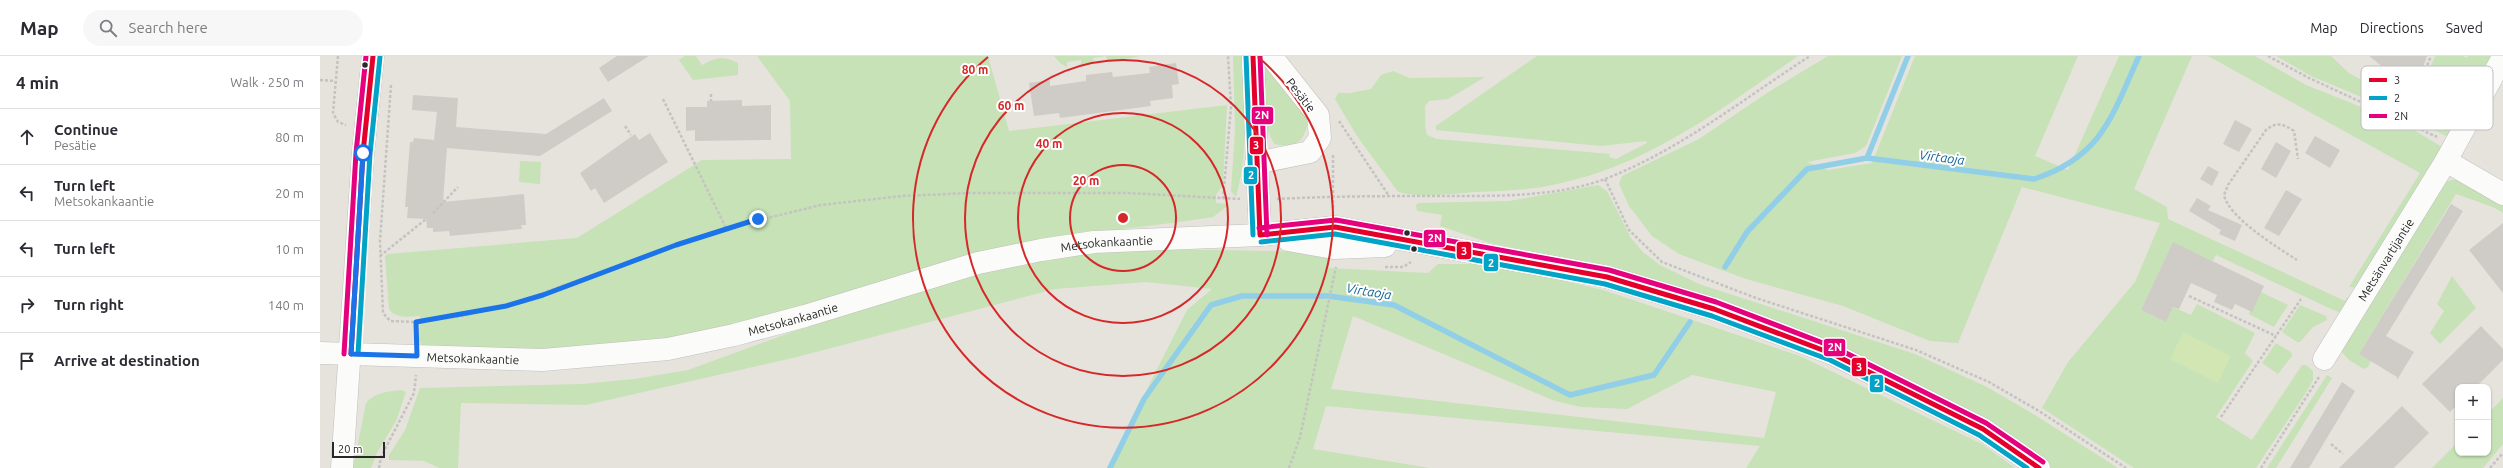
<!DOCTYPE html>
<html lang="en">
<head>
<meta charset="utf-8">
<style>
  :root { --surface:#fff; --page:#f7f7f7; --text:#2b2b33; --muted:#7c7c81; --line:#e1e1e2 }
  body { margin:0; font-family:Ubuntu,sans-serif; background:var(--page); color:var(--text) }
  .controls { position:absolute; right:12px; bottom:12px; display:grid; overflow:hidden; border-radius:8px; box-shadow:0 1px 3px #0004 }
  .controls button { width:36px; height:36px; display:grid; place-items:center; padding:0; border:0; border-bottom:1px solid var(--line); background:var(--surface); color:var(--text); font:20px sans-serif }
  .scale { position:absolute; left:12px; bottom:10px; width:53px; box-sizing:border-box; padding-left:4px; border:2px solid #282828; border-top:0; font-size:11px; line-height:14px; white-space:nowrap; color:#282828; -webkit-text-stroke:3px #fff; paint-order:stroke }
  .stop { position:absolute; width:12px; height:12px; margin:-9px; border:3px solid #1a73e8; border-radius:50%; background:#fff }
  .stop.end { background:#1a73e8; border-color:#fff; box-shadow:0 1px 4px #0008 }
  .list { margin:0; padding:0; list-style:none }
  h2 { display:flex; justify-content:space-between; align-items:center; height:52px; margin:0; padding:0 16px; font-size:17px }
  h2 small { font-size:13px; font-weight:400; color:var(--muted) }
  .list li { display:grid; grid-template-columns:26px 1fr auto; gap:12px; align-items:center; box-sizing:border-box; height:56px; padding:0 16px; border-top:1px solid var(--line) }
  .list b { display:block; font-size:15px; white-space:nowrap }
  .list p { margin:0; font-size:13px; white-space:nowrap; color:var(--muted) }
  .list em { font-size:13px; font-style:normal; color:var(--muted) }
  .icon { flex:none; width:22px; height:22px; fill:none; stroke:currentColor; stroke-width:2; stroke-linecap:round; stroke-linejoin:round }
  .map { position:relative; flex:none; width:2183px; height:412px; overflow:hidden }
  header { display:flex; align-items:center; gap:24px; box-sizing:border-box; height:56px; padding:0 20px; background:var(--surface); border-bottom:1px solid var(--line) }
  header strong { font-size:19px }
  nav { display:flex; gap:22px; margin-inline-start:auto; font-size:14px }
  .search { width:280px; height:36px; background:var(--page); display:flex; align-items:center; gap:10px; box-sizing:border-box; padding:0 14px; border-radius:22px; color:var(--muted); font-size:15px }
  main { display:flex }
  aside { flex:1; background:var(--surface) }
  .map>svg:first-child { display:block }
  .green { fill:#c6e2b6; fill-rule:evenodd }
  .pitch { fill:#d1e6b3 }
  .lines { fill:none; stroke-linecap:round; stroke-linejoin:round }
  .stream { stroke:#91cee8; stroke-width:5.5 }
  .building { fill:#cfccc8 }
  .minor-casing { stroke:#c0bfbf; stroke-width:23 }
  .path { stroke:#c4c3c2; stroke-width:2.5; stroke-dasharray:3 2; stroke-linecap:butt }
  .minor { stroke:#fbfbfa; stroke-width:22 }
  .bus-1-casing { stroke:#fff; stroke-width:8 }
  .bus-2-casing { stroke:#fff; stroke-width:8 }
  .bus-3-casing { stroke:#fff; stroke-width:8 }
  .bus-1 { stroke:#e4002b; stroke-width:5 }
  .bus-2 { stroke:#02a3c6; stroke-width:5 }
  .bus-3 { stroke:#e5007d; stroke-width:5 }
  .route { stroke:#1a73e8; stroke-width:5 }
  .ring { fill:none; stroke:#d62828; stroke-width:2 }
  .bus-dot { fill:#282828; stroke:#fff; stroke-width:1.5 }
  .labels { text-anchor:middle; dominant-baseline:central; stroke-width:4; stroke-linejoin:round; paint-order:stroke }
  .street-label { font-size:12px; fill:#282828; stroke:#fff }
  .water-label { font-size:13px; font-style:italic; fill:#0f6195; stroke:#fff }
  .key { fill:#fff; stroke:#bebebe; stroke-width:1 }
  .key-label { font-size:11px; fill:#282828 }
  .centre { fill:#d62828; stroke:#fff; stroke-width:2 }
  .ring-label { font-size:12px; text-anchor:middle; font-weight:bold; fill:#d62828; stroke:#fff; stroke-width:4; stroke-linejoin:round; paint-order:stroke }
  .line-badge { stroke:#fff; stroke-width:1.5 }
  .badge-label { font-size:11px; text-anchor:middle; font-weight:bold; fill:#fff }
</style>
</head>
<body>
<header>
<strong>Map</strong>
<div class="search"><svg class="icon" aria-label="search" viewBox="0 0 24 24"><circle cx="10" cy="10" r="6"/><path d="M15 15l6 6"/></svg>Search here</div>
<nav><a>Map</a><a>Directions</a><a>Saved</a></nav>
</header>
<main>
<aside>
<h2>4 min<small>Walk · 250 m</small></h2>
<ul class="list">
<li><svg class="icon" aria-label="ahead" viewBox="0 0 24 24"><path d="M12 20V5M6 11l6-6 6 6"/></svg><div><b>Continue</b><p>Pesätie</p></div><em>80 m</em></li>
<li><svg class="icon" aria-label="left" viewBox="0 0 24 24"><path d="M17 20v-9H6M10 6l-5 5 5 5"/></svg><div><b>Turn left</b><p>Metsokankaantie</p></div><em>20 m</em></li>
<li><svg class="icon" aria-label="left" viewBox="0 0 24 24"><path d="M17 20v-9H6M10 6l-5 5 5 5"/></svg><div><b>Turn left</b></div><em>10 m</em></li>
<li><svg class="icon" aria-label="right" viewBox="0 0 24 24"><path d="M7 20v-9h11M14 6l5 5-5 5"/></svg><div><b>Turn right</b></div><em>140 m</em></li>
<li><svg class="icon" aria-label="arrive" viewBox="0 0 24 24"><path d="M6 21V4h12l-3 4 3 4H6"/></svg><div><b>Arrive at destination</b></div></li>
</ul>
</aside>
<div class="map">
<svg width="2183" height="412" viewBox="0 0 2183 412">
  <rect width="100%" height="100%" fill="#e6e3dd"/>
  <path class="green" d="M365 0H376L382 9C396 1 404 0 418 7V19L373 24 359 4Z
    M437 0H668L689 75 907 49 903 129 896 139V147L910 148 893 161C814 174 735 177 657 197 598 212 541 235 483 252 364 286 225 304 102 289L99 285 100 260C89 261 76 263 69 253L65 200 68 198 257 182 382 104 471 103 470 45Z
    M734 0H821L788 6 786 0 773 2 774 8 761 9V4L747 6V11L740 7Z
    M913 0H922C925 47 929 95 916 141L911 135 915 73Z
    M1217 0H1478C1403 52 1329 109 1237 128 1211 134 1184 135 1156 136 1132 138 1102 142 1078 136L1037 80 1015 43 1018 37H1030L1051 33 1061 19 1073 15 1090 22 1165 21 1128 43 1109 45 1105 50C1106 60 1104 71 1107 79L1117 83 1290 98 1289 101 1296 103 1327 87 1326 85 1281 90 1116 74V70Z
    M1508 0H1582L1546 90 1535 97 1487 106 1508 114 1552 107 1595 0H1758L1715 100 1748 114 1799 0H1872L1814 133 1847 151 1848 163 2025 245 2027 241 2030 244 2022 257 2011 253 1896 199 1893 205 1853 187 1821 254 1846 266 1853 251 1871 259 1877 248 1935 277 1925 297 1933 305 1896 361 1932 384 1982 309H1986L1993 315V324L1987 335 1936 412H1814L1722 352 1748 306 1815 226 1840 167 1702 131 1638 287 1610 285 1523 250 1426 223 1359 198 1332 180 1309 150 1299 128 1302 120 1379 83 1447 37Z
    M1888 0H1935L1986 29 2084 68 2122 91 2041 232 2029 231 2100 117Z
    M1956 0H2011L2029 17 2087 49 2082 58 1991 20Z
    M2115 0H2143L2147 2 2148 0H2175L2128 81 2090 62Z
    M942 7 988 62C986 85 976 93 954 88L944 66Z
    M200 105 221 106 220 128 199 126Z
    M2131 124H2139L2183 147V157L2173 151 2136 138 2039 298 2051 305 2048 311 2044 313 2029 304 2021 295 2124 127Z
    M1278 129 1287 135 1311 182 1323 196 1340 209 1379 228 1595 298 1667 331 1715 359 1798 412H1731L1665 370 1251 204 1170 187 1120 170 1122 159 1097 155 1096 149 1099 147 1189 145Z
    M830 193 1009 196V212L1108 217 1118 208H1157L1193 213 1283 234 1480 300 1662 388 1695 412H1426L1440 390 1006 350 993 393 1110 412H787L867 254 892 233 826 226 735 233 477 301 266 349 141 347 138 412H119L104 405 69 404V399L85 374 100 332 262 328 314 323 368 314 491 269 660 217 723 204 776 197ZM1033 260 1235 345 1261 351 1307 353 1372 319 1456 336 1444 382 1011 333Z
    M2132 220 2156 252 2120 288 2110 277 2124 255 2117 248Z
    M1941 236 1968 249 1954 271 1929 258Z
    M1980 249 2006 260 2007 264 1993 271 1980 286H1977L1962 276Z
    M1956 287 1971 296 1972 300 1958 318 1942 307Z
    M2007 319 2012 322 1956 412H1947Z
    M81 334 86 336 76 365 57 397 51 412H33L46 347C56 336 67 336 81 334Z
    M2183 342V388L2163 412H2112L2138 386V397H2168V357Z"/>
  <path class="pitch" d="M1863 276 1911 300 1898 327 1850 303Z"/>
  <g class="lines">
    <path class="stream" d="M1547 102 1588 0
      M1405 211 1427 176 1487 113 1547 102 1714 123C1782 101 1792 60 1819 0
      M790 412 824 343 891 249 922 240H1008L1074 249 1250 339 1334 319 1370 266"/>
  </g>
  <path class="building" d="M297 0H329L288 26 279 12Z
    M2049 0H2107L2094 36Z
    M856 7 859 28 852 29 853 42 830 45 831 50 740 62 739 57 714 60 709 27 730 24V30L766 25V19L792 16 793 21 830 17 829 11Z
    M93 39 138 42 136 71 226 78 284 42 292 55 220 100 127 92 123 146 204 138 206 169H201L202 173 130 180 129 175 113 176V172H107L106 163 87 162 88 151H85L90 86H93L94 82 114 84 117 56 92 54Z
    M422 44V50L451 49V84L375 85V74L366 75V51H387V45Z
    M1915 64 1932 73 1919 96 1903 88Z
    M330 77 348 106 284 147 275 132 271 135 260 117 315 78 319 84Z
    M1995 80 2020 94 2010 112 1985 97Z
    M1956 86 1971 95 1956 122 1941 113Z
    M1888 110 1899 116 1892 130 1880 123Z
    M1966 134 1982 143 1959 180 1944 172Z
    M1877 142 1891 150 1888 154 1922 169 1915 185 1899 178 1901 174 1869 155Z
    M2131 148 2143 155 2066 280 2094 296 2077 324V321L2039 298Z
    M2183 167V237L2149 194Z
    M1853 186 1944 230 1932 256 1915 248 1912 254 1894 246 1897 239 1871 227 1859 253 1853 251 1846 266 1821 254Z
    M2161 270 2183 293V304L2156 331H2138V348L2130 356 2102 328Z
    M2022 326 2035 335 1989 412H1970Z
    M2082 350 2109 377 2074 412H2019Z"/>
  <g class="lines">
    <defs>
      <g id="minor">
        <path d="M933 0 940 179"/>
        <path d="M2126 105 2183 138"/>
        <path d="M936 107 990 96 1000 82 998 59 951 0"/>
        <path d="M968 184 1014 192 1065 190"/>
        <path id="s1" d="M0 297 223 304 348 293 414 279 485 260 658 207 721 194 774 186 940 179 1015 171 1287 221 1394 253 1513 298 1663 373 1719 412"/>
        <path id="s2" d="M2004 303 2126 105 2183 1"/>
        <path d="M22 412 43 97 53 0"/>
      </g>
    </defs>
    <use href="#minor" class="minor-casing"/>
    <path class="path" d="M18 0 13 57 18 66 26 69
      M1948 0 1989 22 2117 81
      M0 24 15 25
      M71 29 60 185 63 257 70 265 97 266 143 260 186 250 406 172 501 149 582 140 649 137H808L920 143
      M391 38V45
      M343 43 406 172
      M1019 65 1069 140
      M2085 65 2111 0
      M305 70 311 79
      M1013 99V152
      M1285 123 1309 174 1342 206 1436 242 1596 294 1669 326 1719 355 1806 412
      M903 143 911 51 908 0
      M957 143C1013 140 1070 140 1126 140 1178 140 1236 141 1285 123 1360 94 1423 43 1490 0
      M113 157 138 131
      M60 200 106 163
      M1977 204C1957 191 1909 162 1904 139L1908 129 1946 74C1957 65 1963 68 1974 75L1978 103
      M1065 211H1083L1091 206
      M1869 240 1956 280
      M97 267V282
      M1901 361 1981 243
      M2011 388 2023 398
      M59 412 61 401 94 337 96 319
      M969 412 980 381 1016 211
      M1941 412 1999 321
      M2170 412 2183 397"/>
    <use href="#minor" class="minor"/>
    <defs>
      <path id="bus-1" d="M933 0 940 179
        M940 179 1015 171 1287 221 1394 253 1513 298 1663 373 1719 412
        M31 298 43 97 53 0"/>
      <path id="bus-2" d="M926 0 933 179
        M941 186 1015 178 1285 228 1392 260 1510 304 1659 379 1707 412
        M38 298 50 98 60 1"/>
      <path id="bus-3" d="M940 0 947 179
        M939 172 1016 164 1289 214 1396 246 1516 292 1666 367 1723 406
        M24 298 36 97 46 0"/>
    </defs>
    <use href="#bus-1" class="bus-1-casing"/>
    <use href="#bus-2" class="bus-2-casing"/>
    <use href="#bus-3" class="bus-3-casing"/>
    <use href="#bus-1" class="bus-1"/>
    <use href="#bus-2" class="bus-2"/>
    <use href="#bus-3" class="bus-3"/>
  </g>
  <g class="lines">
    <path class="route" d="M43 97 31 298 97 300 96 266 186 250 223 239 356 189 438 163"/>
  </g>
  <g class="ring">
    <circle cx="803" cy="162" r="53"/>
    <circle cx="803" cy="162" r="105"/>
    <circle cx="803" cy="162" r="158"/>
    <path d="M938 1A210 210 0 1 1 668 1"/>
  </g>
  <g class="bus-dot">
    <circle cx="45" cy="9" r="3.5"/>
    <circle cx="1087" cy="177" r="3.5"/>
    <circle cx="1094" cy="193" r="3.5"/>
  </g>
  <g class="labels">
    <g class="street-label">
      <text transform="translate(981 39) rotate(52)">Pesätie</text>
      <text stroke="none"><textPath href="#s1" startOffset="801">Metsokankaantie</textPath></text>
      <text stroke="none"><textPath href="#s2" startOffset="117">Metsänvartijantie</textPath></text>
      <text stroke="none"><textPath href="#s1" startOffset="477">Metsokankaantie</textPath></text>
      <text stroke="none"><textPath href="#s1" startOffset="153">Metsokankaantie</textPath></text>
    </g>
    <g class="water-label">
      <text transform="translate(1622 101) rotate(7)">Virtaoja</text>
      <text transform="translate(1049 235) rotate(9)">Virtaoja</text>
    </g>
  </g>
  <rect x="2041" y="10" width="132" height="64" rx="6" class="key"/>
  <rect x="2049" y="22" width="18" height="4" fill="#e4002b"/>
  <rect x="2049" y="40" width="18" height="4" fill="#02a3c6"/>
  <rect x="2049" y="58" width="18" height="4" fill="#e5007d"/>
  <g class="key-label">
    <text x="2074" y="28">3</text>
    <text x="2074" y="46">2</text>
    <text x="2074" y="64">2N</text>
  </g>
  <circle cx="803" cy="162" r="6" class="centre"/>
  <g class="ring-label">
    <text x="655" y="18">80 m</text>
    <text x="691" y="54">60 m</text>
    <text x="729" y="92">40 m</text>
    <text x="766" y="129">20 m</text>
  </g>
  <g class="line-badge">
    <rect x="931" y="50" width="23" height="19" rx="4" fill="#e5007d"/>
    <rect x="929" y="80" width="15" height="19" rx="4" fill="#e4002b"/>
    <rect x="923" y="110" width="15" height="19" rx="4" fill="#02a3c6"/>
    <rect x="1103" y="173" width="23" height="19" rx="4" fill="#e5007d"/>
    <rect x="1136" y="185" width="16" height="19" rx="4" fill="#e4002b"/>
    <rect x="1163" y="197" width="16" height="19" rx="4" fill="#02a3c6"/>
    <rect x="1503" y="282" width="23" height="19" rx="4" fill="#e5007d"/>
    <rect x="1531" y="301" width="16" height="20" rx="4" fill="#e4002b"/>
    <rect x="1549" y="318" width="15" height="19" rx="4" fill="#02a3c6"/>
  </g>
  <g class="badge-label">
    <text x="942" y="63">2N</text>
    <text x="936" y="93">3</text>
    <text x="931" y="123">2</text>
    <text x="1115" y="186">2N</text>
    <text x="1144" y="199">3</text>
    <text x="1171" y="211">2</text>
    <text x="1515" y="295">2N</text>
    <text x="1539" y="315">3</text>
    <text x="1557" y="331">2</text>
  </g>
</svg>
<div class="controls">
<button>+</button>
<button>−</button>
</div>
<div class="scale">20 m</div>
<div class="stop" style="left:43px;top:97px"></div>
<div class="stop end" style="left:438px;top:163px"></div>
</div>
</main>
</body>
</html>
